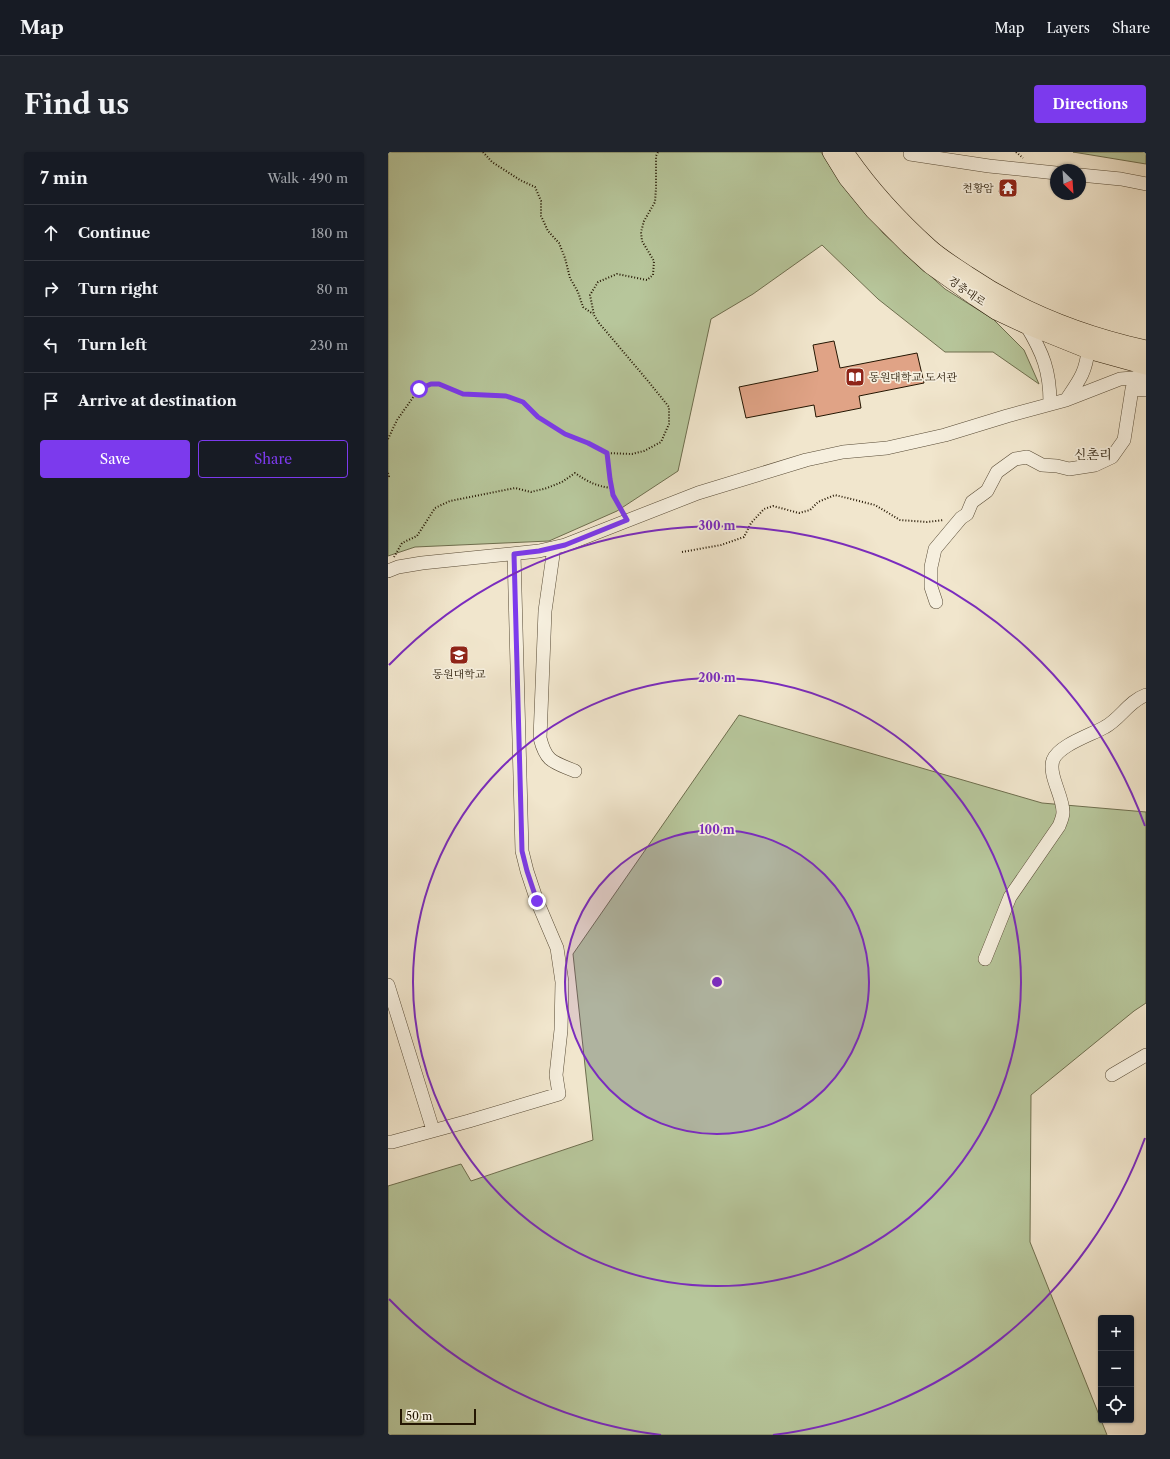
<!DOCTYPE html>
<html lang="en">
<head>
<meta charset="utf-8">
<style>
  :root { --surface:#171b24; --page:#20242c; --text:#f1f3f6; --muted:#9ea1a6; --line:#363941; --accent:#7c3aed }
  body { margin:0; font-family:"Libre Caslon Text","Noto Serif KR",serif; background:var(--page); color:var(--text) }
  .controls { position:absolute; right:12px; bottom:12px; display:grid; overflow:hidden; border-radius:4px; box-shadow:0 1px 3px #0004 }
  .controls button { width:36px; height:36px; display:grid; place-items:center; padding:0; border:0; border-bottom:1px solid var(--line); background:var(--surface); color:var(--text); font:20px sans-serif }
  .compass { position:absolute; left:662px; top:12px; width:36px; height:36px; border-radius:50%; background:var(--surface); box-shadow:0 1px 3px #0004; rotate:155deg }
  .scale { position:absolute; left:12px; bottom:10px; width:76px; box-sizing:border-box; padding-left:4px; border:2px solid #241602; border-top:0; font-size:11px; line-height:14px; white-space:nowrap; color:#241602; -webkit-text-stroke:3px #f6efde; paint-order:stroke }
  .stop { position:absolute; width:12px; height:12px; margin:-9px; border:3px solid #7c3aed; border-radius:50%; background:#fff }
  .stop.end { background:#7c3aed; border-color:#fff; box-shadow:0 1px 4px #0008 }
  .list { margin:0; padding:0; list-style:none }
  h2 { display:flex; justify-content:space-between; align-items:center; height:52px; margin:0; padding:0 16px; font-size:17px }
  h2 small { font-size:13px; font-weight:400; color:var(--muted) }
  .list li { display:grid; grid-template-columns:26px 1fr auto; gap:12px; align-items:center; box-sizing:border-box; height:56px; padding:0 16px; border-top:1px solid var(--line) }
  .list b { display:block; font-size:15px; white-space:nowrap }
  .list em { font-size:13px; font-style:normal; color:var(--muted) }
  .actions { display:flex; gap:8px; padding:12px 16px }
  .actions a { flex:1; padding:9px 0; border:1px solid var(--accent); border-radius:4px; text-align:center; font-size:14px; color:var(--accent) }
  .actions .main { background:var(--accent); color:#fff }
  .icon { flex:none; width:22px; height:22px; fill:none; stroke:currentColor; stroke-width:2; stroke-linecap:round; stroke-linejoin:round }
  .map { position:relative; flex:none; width:758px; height:1283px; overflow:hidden; border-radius:4px }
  header { display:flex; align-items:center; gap:24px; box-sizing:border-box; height:56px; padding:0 20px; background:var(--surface); border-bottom:1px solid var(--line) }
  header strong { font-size:19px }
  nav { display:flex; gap:22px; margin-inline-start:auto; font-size:14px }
  .intro { display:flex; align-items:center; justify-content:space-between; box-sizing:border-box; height:96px; padding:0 24px }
  h1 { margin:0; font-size:28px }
  .button { padding:10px 18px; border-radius:4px; background:var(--accent); color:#fff; font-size:14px; font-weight:700 }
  main { display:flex; gap:24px; padding:0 24px }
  aside { flex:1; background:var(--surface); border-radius:4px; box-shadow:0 1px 3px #0004 }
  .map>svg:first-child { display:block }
  .green { fill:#b7c69b; stroke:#6e6e4e }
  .building { fill:#e0a386; stroke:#241602 }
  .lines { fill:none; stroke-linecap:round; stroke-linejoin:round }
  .minor-casing { stroke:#574a35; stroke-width:14 }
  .major-casing { stroke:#241602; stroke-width:18 }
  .path { stroke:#241602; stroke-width:2; stroke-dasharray:1 2; stroke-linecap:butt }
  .minor { stroke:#f6efde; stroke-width:13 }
  .major { stroke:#f1e6cd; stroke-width:17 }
  .route { stroke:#7c3aed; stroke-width:5 }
  .ring { fill:none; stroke:#7b2cbf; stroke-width:2 }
  .labels { text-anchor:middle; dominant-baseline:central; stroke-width:3.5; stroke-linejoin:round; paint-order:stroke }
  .poi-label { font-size:11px; fill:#241602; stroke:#f6efde; text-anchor:end }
  .street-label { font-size:11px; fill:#241602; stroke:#f6efde }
  .quarter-label { font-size:13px; fill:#241602; stroke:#f6efde }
  .centre { fill:#7b2cbf; stroke:#f6efde; stroke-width:2 }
  .ring-label { font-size:12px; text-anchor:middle; font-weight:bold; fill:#7b2cbf; stroke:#f6efde; stroke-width:3.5; stroke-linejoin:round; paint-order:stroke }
</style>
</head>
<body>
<header>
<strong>Map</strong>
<nav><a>Map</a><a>Layers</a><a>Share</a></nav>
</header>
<div class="intro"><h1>Find us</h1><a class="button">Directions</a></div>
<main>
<aside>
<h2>7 min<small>Walk · 490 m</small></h2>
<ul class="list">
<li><svg class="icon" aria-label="ahead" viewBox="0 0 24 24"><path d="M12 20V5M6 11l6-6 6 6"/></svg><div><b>Continue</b></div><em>180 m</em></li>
<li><svg class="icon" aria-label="right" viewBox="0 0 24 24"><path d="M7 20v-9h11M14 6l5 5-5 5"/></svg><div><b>Turn right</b></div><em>80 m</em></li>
<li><svg class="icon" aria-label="left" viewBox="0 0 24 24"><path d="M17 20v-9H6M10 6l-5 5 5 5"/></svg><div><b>Turn left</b></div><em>230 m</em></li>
<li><svg class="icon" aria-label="arrive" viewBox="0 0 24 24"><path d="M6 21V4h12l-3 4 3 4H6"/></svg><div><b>Arrive at destination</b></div></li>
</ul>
<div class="actions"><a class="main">Save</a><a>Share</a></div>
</aside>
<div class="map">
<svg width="758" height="1283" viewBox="0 0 758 1283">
  <rect width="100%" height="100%" fill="#f1e6cd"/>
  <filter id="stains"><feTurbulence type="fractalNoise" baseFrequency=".005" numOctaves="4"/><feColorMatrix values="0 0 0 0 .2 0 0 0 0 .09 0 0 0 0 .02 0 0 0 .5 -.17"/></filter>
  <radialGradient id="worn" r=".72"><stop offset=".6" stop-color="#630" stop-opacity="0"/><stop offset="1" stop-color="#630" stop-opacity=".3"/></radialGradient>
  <path class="green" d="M0 0H433L442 14 495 81 557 137 605 167 636 198 651 232 605 200H557L490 147 434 93 365 142 323 167 290 319 229 359 161 389 27 395 0 404Z
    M685 0H758V12Z
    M351 563 654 651 758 660V851L746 859 643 943 642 1090 719 1283H0V1034L73 1012 83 1029 205 988 185 802Z"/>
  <path class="building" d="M613 29 628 31 627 43 611 40Z
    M446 189 452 216 529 201 536 231 471 244 473 256 428 265 426 253 358 266 351 235 430 219 425 193Z"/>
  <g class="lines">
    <defs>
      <path id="minor" d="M522 2 601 14 668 21
        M692 23 733 27 758 32
        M638 173C655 201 662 219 662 251
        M744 237 758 238
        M678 248C690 230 698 221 700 198
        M166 396 157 459 152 586C158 610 165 610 187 619
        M0 419 10 415 34 411 151 399 177 393 310 341 418 308 455 300 499 296 557 283 619 264 678 248 732 227 758 225
        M548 450 543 435V415L547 397 573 366 579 362 584 350 599 339 609 320 627 307 639 305 654 313 669 314 681 317 707 313 724 305 736 288 744 237 748 225
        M597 807 622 745 671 674C673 669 675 665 675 660 675 644 660 623 665 608 671 593 703 583 717 575 732 567 741 549 758 543
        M0 833 45 978
        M724 923 758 903
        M0 990H4L81 969 171 942 168 923 173 878 174 830 169 796 149 749 139 719 134 699 126 402"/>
      <path id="major" d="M443 0 459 26 486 59 521 94 542 113 587 145 608 159 638 173 700 198 758 214
        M457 0C480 34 510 67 541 95 553 106 567 114 580 123 633 159 695 183 758 197"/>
    </defs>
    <use href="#minor" class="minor-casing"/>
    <use href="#major" class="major-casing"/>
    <path class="path" d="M95 0 104 10 132 28 147 35 153 49V64L160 79 171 91 177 106 182 126 190 140 195 155 205 162
      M628 0 635 6
      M0 287 9 268 31 237 43 232 51 233 75 242 118 244 135 250 150 265 177 282 200 291 219 301 244 302 256 299 273 290 281 272V255L260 229 211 171 206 163 202 143 210 130 229 122 259 128 265 123 266 109 254 89 253 80 256 69 267 50 268 36V4L270 0
      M219 301 225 343 234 359
      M0 321 1 324 0 326
      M294 400 333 393 356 385 363 371 376 357 385 354 411 361 422 358 430 350 447 343 487 353 512 368 539 370 556 368
      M6 405 14 391 29 384 47 356 62 349 127 336 143 340 159 336 174 330 187 321C200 330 208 334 223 336"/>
    <use href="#minor" class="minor"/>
    <use href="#major" class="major"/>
  </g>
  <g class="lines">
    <path class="route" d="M31 237 43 232H51L75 242 118 244 135 250 150 265 177 282 200 291 219 301 222 327 225 343 239 368 177 393 151 399 126 402 134 699 139 719 149 749"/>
  </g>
  <circle cx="329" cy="830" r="152" fill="#7b2cbf" fill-opacity=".12"/>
  <g class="ring">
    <circle cx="329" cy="830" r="152"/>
    <circle cx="329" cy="830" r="304"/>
    <path d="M757 986A456 456 0 0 1 385 1283M273 1283A456 456 0 0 1 1 1147M1 513A456 456 0 0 1 757 674"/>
  </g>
  <defs>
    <symbol id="temple-square" viewBox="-11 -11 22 22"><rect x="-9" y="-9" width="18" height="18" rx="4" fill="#8f2418" stroke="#f6efde"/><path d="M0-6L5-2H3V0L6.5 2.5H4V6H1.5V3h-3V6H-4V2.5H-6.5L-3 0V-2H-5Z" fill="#fff"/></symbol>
    <symbol id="library-square" viewBox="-11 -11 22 22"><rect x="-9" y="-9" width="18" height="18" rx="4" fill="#8f2418" stroke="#f6efde"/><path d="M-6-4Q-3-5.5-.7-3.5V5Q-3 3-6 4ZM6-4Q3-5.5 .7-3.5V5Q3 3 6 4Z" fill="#fff"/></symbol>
    <symbol id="university-square" viewBox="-11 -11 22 22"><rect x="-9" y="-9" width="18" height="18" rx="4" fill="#8f2418" stroke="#f6efde"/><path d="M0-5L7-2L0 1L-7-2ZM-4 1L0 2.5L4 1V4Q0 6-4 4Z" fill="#fff"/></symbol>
  </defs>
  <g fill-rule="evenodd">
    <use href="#temple-square" x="609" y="25" width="22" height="22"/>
    <use href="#library-square" x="456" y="214" width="22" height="22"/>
    <use href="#university-square" x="60" y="492" width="22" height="22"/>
  </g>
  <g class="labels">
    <g class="poi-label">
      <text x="606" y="36">천황암</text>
      <text x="481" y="225" text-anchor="start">동원대학교 도서관</text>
      <text x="71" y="522" text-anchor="middle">동원대학교</text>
    </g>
    <g class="street-label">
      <text transform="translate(579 139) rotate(35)">경충대로</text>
    </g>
    <g class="quarter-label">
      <text x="705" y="302">신촌리</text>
    </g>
  </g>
  <circle cx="329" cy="830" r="6" class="centre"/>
  <g class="ring-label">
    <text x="329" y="378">300 m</text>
    <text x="329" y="530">200 m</text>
    <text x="329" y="682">100 m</text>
  </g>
  <rect width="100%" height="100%" filter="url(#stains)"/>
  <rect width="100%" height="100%" fill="url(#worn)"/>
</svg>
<div class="controls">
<button>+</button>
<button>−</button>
<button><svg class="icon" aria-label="locate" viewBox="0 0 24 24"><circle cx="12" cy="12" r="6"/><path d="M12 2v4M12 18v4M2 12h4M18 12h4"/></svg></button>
</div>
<svg class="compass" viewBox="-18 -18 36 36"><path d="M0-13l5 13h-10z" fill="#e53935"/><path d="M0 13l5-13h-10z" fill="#9ea1a6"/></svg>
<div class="scale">50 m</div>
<div class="stop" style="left:31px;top:237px"></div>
<div class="stop end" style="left:149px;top:749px"></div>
</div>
</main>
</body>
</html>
